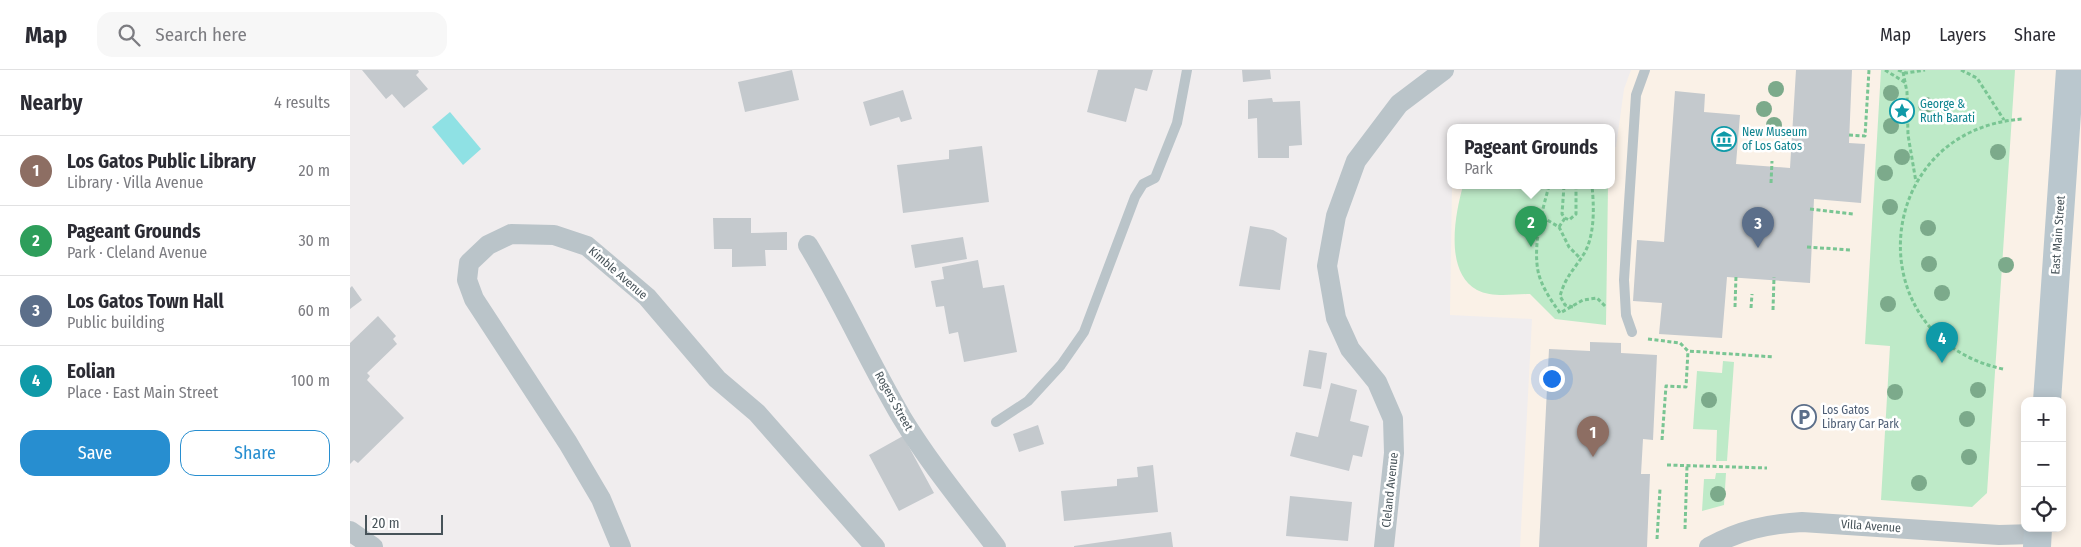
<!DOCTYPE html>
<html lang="en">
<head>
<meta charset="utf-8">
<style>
  :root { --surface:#fff; --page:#f7f7f7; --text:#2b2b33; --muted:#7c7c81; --line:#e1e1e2; --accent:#278ed0 }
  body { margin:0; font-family:"Fira Sans Condensed",sans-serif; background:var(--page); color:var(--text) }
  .controls { position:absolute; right:15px; bottom:15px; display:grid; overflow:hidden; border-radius:10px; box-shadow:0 2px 12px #0003 }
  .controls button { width:45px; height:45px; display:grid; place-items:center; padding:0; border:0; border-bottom:1px solid var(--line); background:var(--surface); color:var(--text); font:25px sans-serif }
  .scale { position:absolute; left:15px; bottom:12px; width:78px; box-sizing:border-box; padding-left:5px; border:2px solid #475359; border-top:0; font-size:14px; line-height:18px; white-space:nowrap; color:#475359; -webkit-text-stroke:4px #fff; paint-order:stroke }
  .you { position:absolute; left:1201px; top:308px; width:18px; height:18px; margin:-12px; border:4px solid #fff; border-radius:50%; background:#1a73e8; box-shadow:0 0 0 8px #1a73e833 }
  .badge { display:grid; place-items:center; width:32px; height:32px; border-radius:50%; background:var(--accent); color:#fff; font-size:16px; font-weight:700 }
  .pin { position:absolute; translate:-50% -41px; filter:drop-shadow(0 1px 2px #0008) }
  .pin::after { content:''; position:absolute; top:26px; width:18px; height:15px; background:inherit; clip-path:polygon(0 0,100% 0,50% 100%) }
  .popup { position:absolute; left:1097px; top:54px; width:168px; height:65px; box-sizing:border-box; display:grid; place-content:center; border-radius:10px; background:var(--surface); filter:drop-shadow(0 1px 4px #0005); font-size:16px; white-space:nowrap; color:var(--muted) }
  .popup b { font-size:19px; color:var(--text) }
  .popup::after { content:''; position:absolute; left:50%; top:100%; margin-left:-10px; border:10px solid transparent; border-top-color:var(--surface) }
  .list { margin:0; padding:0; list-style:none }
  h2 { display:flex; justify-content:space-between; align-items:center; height:65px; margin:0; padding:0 20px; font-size:21px }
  h2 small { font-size:16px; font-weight:400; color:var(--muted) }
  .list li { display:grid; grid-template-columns:32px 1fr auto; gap:15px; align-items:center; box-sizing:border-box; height:70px; padding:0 20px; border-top:1px solid var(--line) }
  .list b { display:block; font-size:19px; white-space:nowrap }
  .list p { margin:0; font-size:16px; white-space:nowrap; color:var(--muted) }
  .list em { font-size:16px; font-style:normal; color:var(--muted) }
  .actions { display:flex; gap:10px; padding:15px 20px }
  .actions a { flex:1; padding:11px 0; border:1px solid var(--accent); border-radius:15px; text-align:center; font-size:18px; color:var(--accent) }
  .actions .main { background:var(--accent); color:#fff }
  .icon { flex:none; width:28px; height:28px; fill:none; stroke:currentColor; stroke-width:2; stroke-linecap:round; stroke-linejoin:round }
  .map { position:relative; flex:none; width:1731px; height:477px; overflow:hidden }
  header { display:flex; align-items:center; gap:30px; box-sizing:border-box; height:70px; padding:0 25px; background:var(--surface); border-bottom:1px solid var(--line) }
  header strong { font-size:24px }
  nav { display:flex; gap:28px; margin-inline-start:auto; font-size:18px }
  .search { width:350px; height:45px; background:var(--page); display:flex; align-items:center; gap:12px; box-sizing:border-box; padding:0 18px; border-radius:15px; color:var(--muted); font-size:19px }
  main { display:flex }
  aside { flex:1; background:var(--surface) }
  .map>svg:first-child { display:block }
  .commercial { fill:#faf1e7; fill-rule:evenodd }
  .green { fill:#beeac8 }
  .water { fill:#8fe1e4 }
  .building { fill:#c4c9cd }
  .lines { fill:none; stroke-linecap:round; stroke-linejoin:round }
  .path { stroke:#79c593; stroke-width:3; stroke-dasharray:4 2.5; stroke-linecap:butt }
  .lane { stroke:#bac4c9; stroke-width:10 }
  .street { stroke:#bac4c9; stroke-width:20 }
  .secondary { stroke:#bac7ce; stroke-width:28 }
  .tree { fill:#7caa8b }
  .labels { text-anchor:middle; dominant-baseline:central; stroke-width:5; stroke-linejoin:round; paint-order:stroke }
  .culture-label { font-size:12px; fill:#0d838f; stroke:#fff; text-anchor:start }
  .street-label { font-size:12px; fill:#475359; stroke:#fff }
  .service-label { font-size:12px; fill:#4e5e75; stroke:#fff; text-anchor:start }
</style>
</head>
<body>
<header>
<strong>Map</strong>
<div class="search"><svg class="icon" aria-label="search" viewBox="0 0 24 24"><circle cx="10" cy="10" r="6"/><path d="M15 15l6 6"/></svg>Search here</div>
<nav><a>Map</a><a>Layers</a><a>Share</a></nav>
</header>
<main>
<aside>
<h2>Nearby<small>4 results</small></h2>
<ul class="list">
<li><span class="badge" style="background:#8d6e63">1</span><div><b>Los Gatos Public Library</b><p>Library · Villa Avenue</p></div><em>20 m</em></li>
<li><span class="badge" style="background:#2e9e5b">2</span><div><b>Pageant Grounds</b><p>Park · Cleland Avenue</p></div><em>30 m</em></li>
<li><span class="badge" style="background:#5c6f8a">3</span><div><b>Los Gatos Town Hall</b><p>Public building</p></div><em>60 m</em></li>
<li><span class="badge" style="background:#0f9aa8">4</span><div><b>Eolian</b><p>Place · East Main Street</p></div><em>100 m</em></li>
</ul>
<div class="actions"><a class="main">Save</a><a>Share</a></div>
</aside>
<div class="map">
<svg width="1731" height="477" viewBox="0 0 1731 477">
  <rect width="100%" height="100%" fill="#f0edee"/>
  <path class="commercial" d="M1281 0H1731V477H1170L1182 249 1100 245 1102 116H1261V78L1266 77 1274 19ZM1675 331H1712V458H1675Z"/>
  <path class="green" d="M1531 0H1665L1637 423 1622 437 1531 430 1540 276 1515 274Z
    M1113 116H1258L1256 255 1205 249 1180 224C1164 224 1142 228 1127 220 1094 202 1105 144 1113 116Z
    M1373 291 1384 292 1377 391H1366L1367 360 1343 359 1347 301 1372 303Z
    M1366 403H1376L1374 435 1352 441 1354 409H1365Z"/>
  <path class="water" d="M100 42 131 79 113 95 82 57Z"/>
  <path class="building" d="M12 0H68L69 2 66 5 78 19 54 38 42 24 36 29Z
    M442 0 449 30 395 42 388 12Z
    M748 0H803L797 21 785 18 776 52 737 42Z
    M892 0H920L921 9 893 12Z
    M1446 0H1502L1499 73 1515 74 1511 133 1464 129 1460 213 1377 207 1372 268 1309 264 1312 233 1283 231 1287 170 1314 172 1325 21 1355 24 1354 42 1390 45 1386 94 1440 98Z
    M553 20 562 49 551 52 549 47 520 56 513 32Z
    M922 28 923 32 950 31 952 75 939 76V88H908L907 48 898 49V30Z
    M632 76 639 132 553 143 547 95 599 89V80Z
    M363 148H401V163L437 162V180H415L416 196 382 197V179H364Z
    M900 156 923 160 937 168 930 220 889 216Z
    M613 167 617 189 565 198 561 175Z
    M628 190 633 218 654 215 667 282 614 292 608 262 599 264 594 236 586 237 581 211 594 209 592 197Z
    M2 216 12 230 0 239V218Z
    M28 246 46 266 43 269 47 274 17 303 20 306 17 310 54 348 8 393 4 390 0 394V273Z
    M1240 272 1271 273V283L1307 285 1303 370 1293 369 1291 404H1300L1297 477H1189L1199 279 1240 281Z
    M959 280 977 283 971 319 953 316Z
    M981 313 1007 320 1000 351 1019 356 1012 387 1003 385 999 401 940 386 946 362 968 367Z
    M688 355 694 374 669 382 663 364Z
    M553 366 584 423 549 441 519 385Z
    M803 395 808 442 714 451 711 421 767 416V409L788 407 787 397Z
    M940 426 1002 432 998 471 936 466Z
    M821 462 823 477H724V476Z"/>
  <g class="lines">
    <path class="path" d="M1535 0 1556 13
      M1548 0 1556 3 1575 0
      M1611 0 1627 8 1654 50
      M1553 2 1557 22 1558 65 1566 112
      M1499 65 1515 66 1519 0
      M1421 113 1422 91
      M1199 116C1192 141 1183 175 1188 201 1191 216 1201 230 1210 243L1233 230 1247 228 1256 237
      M1214 116 1212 144 1215 148 1219 150 1226 144V116
      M1460 139 1503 144
      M1192 147 1209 157 1219 177 1230 188
      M1209 157 1215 148
      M1457 177 1501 180
      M1223 237 1215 235 1210 226C1216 205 1225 199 1235 182 1245 163 1244 136 1242 116
      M1385 237 1386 206
      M1401 238 1402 224
      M1423 240 1424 207
      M1298 269 1330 273 1338 281 1424 287
      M1653 299C1506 267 1521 60 1672 49
      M1312 370 1316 316 1336 317 1338 281
      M1317 395 1417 398
      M1335 459 1337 396
      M1307 469 1310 419"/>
    <path class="lane" d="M1282 262 1276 245 1274 210 1286 25 1295 0
      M646 352 678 331 711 295 734 262 785 127 793 114 805 108 827 53 837 0"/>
    <path class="street" d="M458 175C492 231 519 292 552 348 580 394 614 435 646 477
      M0 461 23 477
      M271 477 251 429 218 373 124 229 117 210 119 193 138 175 161 164 204 165 237 176 297 227 367 309 407 343 525 477
      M1034 477 1044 383 1043 349 1027 312 1000 279 986 248 977 196 986 146 1006 91 1049 34 1094 0
      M1359 477C1390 460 1417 454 1452 452L1649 465 1688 464"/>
    <path class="secondary" d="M1697 331 1720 0
      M1687 477 1688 458"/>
  </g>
  <g class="tree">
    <circle cx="1426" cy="19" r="8"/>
    <circle cx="1541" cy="23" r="8"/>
    <circle cx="1576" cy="35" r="8"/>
    <circle cx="1414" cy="39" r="8"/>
    <circle cx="1424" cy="55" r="8"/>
    <circle cx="1541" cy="56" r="8"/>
    <circle cx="1648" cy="82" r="8"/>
    <circle cx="1552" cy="87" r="8"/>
    <circle cx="1535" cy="103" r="8"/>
    <circle cx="1540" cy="137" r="8"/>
    <circle cx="1578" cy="158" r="8"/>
    <circle cx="1579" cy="194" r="8"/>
    <circle cx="1656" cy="195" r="8"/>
    <circle cx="1592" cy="223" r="8"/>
    <circle cx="1538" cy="234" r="8"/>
    <circle cx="1628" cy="320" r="8"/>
    <circle cx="1545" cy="322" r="8"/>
    <circle cx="1359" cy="330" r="8"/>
    <circle cx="1617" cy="349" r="8"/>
    <circle cx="1619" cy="387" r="8"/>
    <circle cx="1569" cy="413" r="8"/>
    <circle cx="1368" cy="424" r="8"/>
  </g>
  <defs>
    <symbol id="sight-ring" viewBox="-11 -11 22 22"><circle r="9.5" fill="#fff" stroke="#0f9aa8" stroke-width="1.5"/><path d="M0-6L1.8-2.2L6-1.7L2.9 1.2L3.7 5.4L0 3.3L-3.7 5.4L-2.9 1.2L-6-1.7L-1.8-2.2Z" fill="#0f9aa8"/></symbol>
    <symbol id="museum-ring" viewBox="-11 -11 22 22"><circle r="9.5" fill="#fff" stroke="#0f9aa8" stroke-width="1.5"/><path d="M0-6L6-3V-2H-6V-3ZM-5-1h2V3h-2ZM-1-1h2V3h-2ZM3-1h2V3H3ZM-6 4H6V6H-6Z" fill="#0f9aa8"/></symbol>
    <symbol id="parking-ring" viewBox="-11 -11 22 22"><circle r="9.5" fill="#fff" stroke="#5c6f8a" stroke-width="1.5"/><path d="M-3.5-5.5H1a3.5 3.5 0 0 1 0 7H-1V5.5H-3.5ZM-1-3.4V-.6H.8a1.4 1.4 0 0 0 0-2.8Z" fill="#5c6f8a"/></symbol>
  </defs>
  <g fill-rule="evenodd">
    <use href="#sight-ring" x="1538" y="27" width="28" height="28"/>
    <use href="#museum-ring" x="1360" y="55" width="28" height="28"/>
    <use href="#parking-ring" x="1440" y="333" width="28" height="28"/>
  </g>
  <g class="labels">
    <g class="culture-label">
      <text x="1570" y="34">George &amp;<tspan x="1570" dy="14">Ruth Barati</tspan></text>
      <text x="1392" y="62">New Museum<tspan x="1392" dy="14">of Los Gatos</tspan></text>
    </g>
    <g class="street-label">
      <text transform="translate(1708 165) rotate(-86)">East Main Street</text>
      <text transform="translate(268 203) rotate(41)">Kimble Avenue</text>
      <text transform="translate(544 331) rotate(61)">Rogers Street</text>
      <text transform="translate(1040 420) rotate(-84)">Cleland Avenue</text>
      <text transform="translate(1521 456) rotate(4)">Villa Avenue</text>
    </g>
    <g class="service-label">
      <text x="1472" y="340">Los Gatos<tspan x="1472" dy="14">Library Car Park</tspan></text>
    </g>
  </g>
</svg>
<div class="controls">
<button>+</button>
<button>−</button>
<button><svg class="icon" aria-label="locate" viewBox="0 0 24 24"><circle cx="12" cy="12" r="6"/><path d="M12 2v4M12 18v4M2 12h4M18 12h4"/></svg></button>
</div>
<div class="scale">20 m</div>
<div class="you"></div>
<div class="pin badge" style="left:1243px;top:387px;background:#8d6e63">1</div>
<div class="pin badge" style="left:1181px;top:177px;background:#2e9e5b">2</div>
<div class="popup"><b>Pageant Grounds</b>Park</div>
<div class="pin badge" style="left:1408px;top:178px;background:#5c6f8a">3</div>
<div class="pin badge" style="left:1592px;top:293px;background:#0f9aa8">4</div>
</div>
</main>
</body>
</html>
